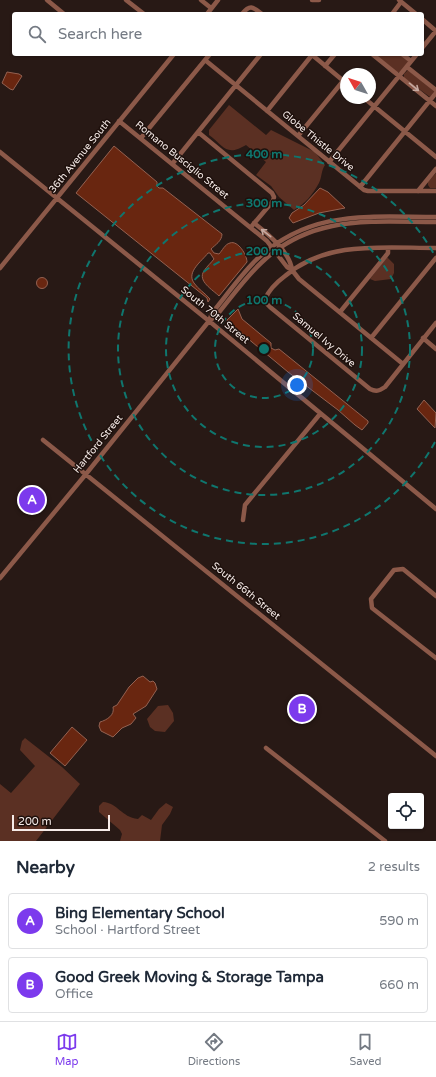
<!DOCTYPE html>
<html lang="en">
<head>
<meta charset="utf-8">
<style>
  :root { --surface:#fff; --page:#f6f6f7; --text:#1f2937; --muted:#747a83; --line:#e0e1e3; --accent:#7c3aed }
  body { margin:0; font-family:"Varela Round",sans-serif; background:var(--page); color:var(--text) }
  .controls { position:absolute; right:12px; bottom:12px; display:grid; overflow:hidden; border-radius:4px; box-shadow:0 1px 3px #0004 }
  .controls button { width:36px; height:36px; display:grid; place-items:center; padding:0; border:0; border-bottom:1px solid var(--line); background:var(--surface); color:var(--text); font:20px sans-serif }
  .compass { position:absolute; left:340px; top:68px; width:36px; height:36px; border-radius:50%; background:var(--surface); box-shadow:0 1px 3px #0004; rotate:309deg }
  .scale { position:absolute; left:12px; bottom:10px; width:98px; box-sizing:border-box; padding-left:4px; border:2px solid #f6ebe8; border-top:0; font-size:11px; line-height:14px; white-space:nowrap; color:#f6ebe8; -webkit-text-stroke:3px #1e100c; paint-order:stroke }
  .you { position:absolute; left:297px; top:385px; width:14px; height:14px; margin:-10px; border:3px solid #fff; border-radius:50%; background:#1a73e8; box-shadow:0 0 0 6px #1a73e833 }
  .badge { display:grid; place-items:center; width:26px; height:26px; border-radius:50%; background:var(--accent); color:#fff; font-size:13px; font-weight:700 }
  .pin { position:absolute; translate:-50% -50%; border:2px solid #fff; box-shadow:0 1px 4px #0006 }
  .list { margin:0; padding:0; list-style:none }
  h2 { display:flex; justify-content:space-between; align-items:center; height:52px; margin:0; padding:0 16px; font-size:17px }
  h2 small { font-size:13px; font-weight:400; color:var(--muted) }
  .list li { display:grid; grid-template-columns:26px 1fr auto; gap:12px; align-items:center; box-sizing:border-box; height:56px; margin:0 8px 8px; padding:0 8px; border:1px solid var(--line); border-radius:4px }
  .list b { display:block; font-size:15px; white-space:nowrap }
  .list p { margin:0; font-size:13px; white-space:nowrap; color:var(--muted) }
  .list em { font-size:13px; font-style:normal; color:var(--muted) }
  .icon { flex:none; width:22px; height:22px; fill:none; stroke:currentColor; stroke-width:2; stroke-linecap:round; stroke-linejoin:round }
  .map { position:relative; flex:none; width:436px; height:841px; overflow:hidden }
  .search { position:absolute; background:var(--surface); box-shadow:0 1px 3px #0004; left:12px; right:12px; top:12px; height:44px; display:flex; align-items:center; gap:10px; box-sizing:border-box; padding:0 14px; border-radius:4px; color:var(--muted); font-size:15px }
  .sheet { height:180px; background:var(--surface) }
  nav { display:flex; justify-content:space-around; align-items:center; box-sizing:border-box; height:56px; border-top:1px solid var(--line); background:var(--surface); font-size:11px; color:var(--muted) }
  nav a { display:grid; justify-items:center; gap:2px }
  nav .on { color:var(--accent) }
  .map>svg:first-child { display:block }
  .green { fill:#5b3023 }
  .water { fill:#692610; stroke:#936151 }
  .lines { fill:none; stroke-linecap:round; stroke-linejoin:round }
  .minor { stroke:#8c5949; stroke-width:4.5 }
  .oneway { stroke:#c6a9a0 }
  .ring { fill:none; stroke:#0f766e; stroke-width:2; stroke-dasharray:7 5 }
  .labels { text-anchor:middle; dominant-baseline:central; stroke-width:3; stroke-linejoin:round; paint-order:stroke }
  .street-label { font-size:10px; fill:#f6ebe8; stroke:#1e100c }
  .centre { fill:#0f766e; stroke:#1e100c; stroke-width:2 }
  .ring-label { font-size:12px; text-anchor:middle; font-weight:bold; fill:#0f766e; stroke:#1e100c; stroke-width:3; stroke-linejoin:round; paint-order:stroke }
</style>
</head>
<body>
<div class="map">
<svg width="436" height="841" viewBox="0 0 436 841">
  <rect width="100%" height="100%" fill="#281915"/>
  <path class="green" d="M375 54H400L408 61V63L400 72H397Z
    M408 70 435 91 430 97 404 78V74Z
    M229 105 266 135 271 130 315 152 325 165C321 171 322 177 319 183 313 194 305 204 294 210L279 197 271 186 256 175 266 162 246 145C226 157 224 146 209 135V130Z
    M436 173V188H430L428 185V182Z
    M387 257 394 264V273L391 279 375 281 370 279Z
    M168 705 173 713 174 721 165 732 155 731 150 727 147 719 158 706Z
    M25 738 62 767 80 784 36 841H0V784L11 793 35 766 20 750 22 741Z
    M103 802C118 803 121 817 138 819L142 815 151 820 159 809 166 803 173 807 170 814 162 825 160 841H120L122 834 120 830 99 812V806Z"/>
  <path class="water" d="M7 72 19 74 22 76 13 90 10 89 2 83Z
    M114 146 157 182V186L159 188H163L222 234C222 241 215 245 211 249L214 253 219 254C222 251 225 244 230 243 238 240 247 255 247 262L219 296C213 290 197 281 204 271 207 266 211 263 214 259L210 253H208C202 261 186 272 194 283 198 289 205 293 210 299L208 302 207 298 76 193Z
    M320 188 328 192 345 208 319 213 293 223 289 218 292 213 304 205Z
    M36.5 283a5.5 5.5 0 1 1 11 0a5.5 5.5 0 1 1-11 0Z
    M238 309 242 319 271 343V348L275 350 279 349 368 421V423L362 430 355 425 338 410 288 372 228 322 227 320Z
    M424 400 436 413 435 428 417 409Z
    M143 676 150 682 153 681 155 683 157 689 146 706 133 714 136 718 131 724 122 728 113 737 101 731 99 726 100 722C107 720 115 715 113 707L117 705 129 687 138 678Z
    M72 727 87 740 65 766 50 753Z"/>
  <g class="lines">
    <path class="minor" d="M47 0 64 14
      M126 0 144 14
      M201 0 211 8
      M312 0H319
      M399 0 416 14
      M207 14 218 0
      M242 14C250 4 253 7 262 14
      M392 14 401 2
      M422 19 436 31
      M422 48 436 31
      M311 54 346 83
      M372 54 436 106
      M402 54 411 61
      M205 60 364 190 368 191H436
      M325 66 335 54
      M407 67 436 90
      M364 98 436 157
      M267 111 312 55
      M119 121 267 241 287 267 292 270 299 279 403 364
      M198 132 272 193 274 197 273 201 251 227
      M298 136 343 81
      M141 138 210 54
      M0 152 209 321 436 509
      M329 162 417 54
      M173 163 261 54
      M360 187 436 93
      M418 191 436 169
      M254 223C268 234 290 252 292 270
      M436 248C384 248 327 240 285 276 277 282 269 290 265 299L266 303 270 307 370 389C376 392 379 391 385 387L436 323
      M0 268 174 54
      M340 312 388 253V248
      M209 321 216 316C231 298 244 279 261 263 312 214 371 222 436 222
      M371 338 436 258
      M423 338 436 349
      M43 440 436 756
      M243 520 245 505 320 414
      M0 578 86 474 209 321 212 313C226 296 239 277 255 261 309 209 367 217 436 217
      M436 596 403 569 394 570 371 599 372 608 436 658
      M266 748 385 841"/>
  </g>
  <defs><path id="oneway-shaft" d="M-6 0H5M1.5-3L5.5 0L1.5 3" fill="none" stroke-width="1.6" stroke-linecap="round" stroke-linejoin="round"/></defs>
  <g class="oneway">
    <use href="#oneway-shaft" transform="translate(414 87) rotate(39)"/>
    <use href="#oneway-shaft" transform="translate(266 233) rotate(-142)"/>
  </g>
  <g class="ring">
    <circle cx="264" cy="349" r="49"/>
    <circle cx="264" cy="349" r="98"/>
    <circle cx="264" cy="349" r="146"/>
    <path d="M435 442A195 195 0 1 1 435 256"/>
  </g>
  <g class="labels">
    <g class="street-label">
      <text transform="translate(318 141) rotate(39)">Globe Thistle Drive</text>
      <text transform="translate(80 156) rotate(-51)">36th Avenue South</text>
      <text transform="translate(182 160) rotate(39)">Romano Busciglio Street</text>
      <text transform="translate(215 315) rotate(39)">South 70th Street</text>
      <text transform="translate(324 340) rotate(40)">Samuel Ivy Drive</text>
      <text transform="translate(98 444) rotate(-51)">Hartford Street</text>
      <text transform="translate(246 591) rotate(39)">South 66th Street</text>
    </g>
  </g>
  <circle cx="264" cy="349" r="6" class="centre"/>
  <g class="ring-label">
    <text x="264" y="158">400 m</text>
    <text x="264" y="207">300 m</text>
    <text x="264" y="255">200 m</text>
    <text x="264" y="304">100 m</text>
  </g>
</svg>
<div class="controls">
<button><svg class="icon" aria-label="locate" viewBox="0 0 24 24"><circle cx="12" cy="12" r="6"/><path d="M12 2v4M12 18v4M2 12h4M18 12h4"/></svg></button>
</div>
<svg class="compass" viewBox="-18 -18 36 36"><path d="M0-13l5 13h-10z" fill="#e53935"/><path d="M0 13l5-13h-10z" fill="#747a83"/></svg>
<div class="scale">200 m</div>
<div class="you"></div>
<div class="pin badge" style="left:32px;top:500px">A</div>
<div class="pin badge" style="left:302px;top:709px">B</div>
<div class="search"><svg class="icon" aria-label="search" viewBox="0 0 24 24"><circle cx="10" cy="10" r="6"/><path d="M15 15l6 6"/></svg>Search here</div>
</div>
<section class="sheet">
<h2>Nearby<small>2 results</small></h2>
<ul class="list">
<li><span class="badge">A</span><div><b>Bing Elementary School</b><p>School · Hartford Street</p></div><em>590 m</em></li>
<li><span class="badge">B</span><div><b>Good Greek Moving &amp; Storage Tampa</b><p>Office</p></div><em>660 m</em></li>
</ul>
</section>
<nav>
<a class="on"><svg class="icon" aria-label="map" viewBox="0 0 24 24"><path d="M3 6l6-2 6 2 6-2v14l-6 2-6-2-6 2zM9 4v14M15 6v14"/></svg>Map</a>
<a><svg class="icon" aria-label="directions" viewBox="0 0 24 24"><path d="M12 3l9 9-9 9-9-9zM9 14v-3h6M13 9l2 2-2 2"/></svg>Directions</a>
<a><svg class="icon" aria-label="saved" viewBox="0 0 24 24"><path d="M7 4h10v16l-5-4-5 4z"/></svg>Saved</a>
</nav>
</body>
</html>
